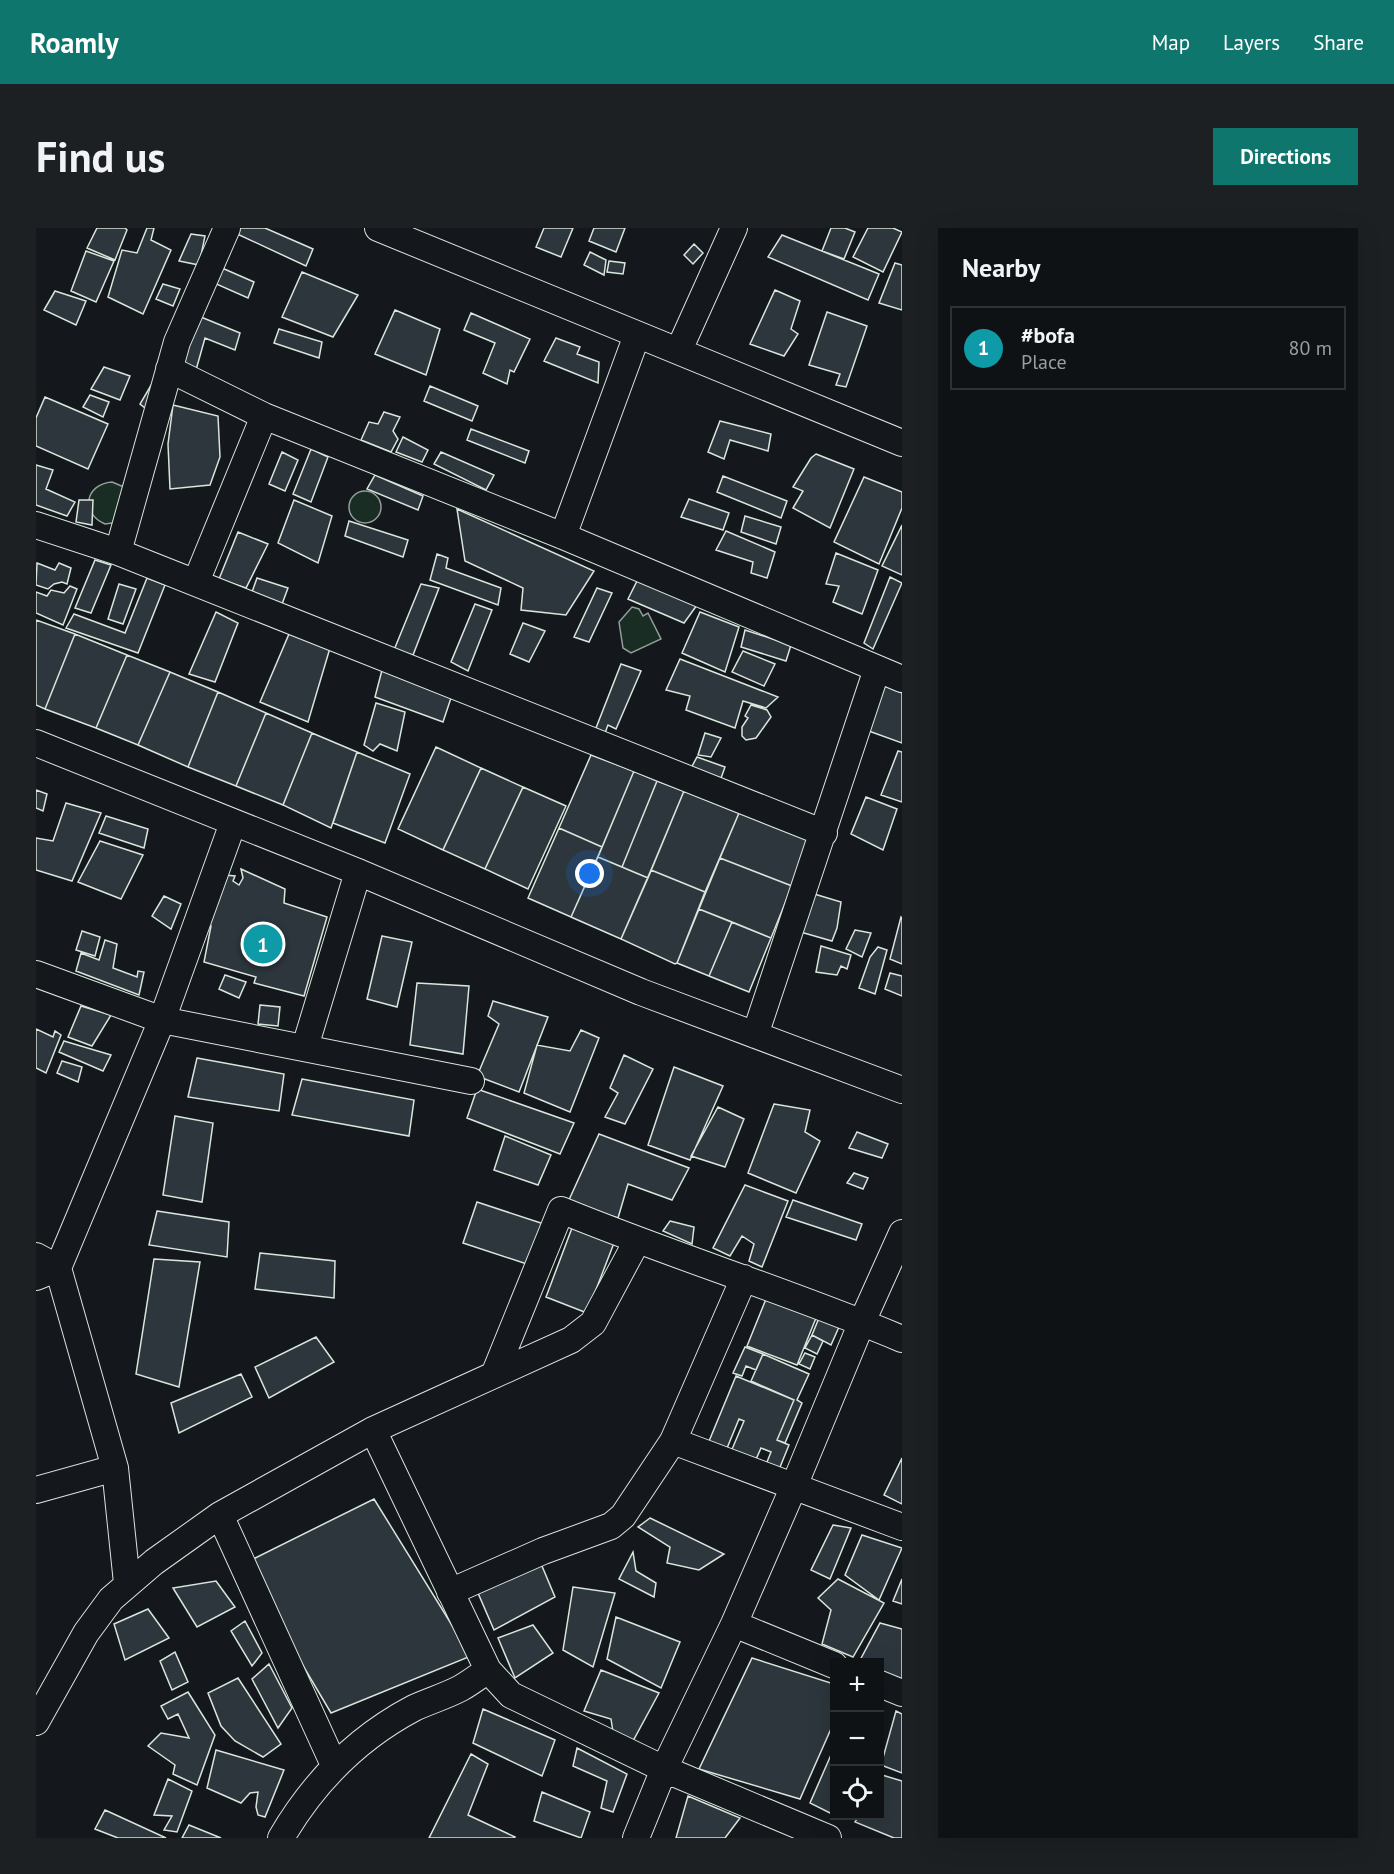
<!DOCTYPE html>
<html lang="en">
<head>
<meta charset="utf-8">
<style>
  :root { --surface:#0f1215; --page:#1d2022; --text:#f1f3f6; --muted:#9b9ea0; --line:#2f3234; --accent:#0f766e }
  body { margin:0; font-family:"PT Sans",sans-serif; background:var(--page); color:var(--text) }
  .controls { position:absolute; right:18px; bottom:18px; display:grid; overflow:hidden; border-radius:0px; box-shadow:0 6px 24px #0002 }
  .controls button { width:54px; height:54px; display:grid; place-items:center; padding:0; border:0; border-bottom:2px solid var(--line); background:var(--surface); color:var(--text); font:30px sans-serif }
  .you { position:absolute; left:554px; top:646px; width:21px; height:21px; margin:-15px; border:4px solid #fff; border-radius:50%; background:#1a73e8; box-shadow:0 0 0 9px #1a73e833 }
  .badge { display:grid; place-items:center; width:39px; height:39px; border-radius:50%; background:var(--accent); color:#fff; font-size:20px; font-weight:700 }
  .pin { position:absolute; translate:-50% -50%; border:3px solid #fff; box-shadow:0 2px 6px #0006 }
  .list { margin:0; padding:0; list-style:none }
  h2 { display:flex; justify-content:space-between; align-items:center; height:78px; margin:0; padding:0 24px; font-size:26px }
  h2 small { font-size:20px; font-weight:400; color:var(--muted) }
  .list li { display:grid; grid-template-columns:39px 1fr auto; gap:18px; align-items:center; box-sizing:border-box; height:84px; margin:0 12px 12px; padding:0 12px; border:2px solid var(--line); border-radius:0px }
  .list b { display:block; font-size:22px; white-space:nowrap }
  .list p { margin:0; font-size:20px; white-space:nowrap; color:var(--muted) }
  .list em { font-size:20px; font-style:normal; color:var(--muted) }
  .icon { flex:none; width:33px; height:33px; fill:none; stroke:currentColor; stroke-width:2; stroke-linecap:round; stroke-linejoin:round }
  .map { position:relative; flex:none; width:866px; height:1610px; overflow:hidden; border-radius:0px }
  header { display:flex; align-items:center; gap:36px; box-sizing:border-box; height:84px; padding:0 30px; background:var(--accent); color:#fff }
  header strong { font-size:28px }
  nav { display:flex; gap:33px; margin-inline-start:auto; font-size:21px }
  .intro { display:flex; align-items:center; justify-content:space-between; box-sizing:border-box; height:144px; padding:0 36px }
  h1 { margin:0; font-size:42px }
  .button { padding:15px 27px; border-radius:0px; background:var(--accent); color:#fff; font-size:21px; font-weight:700 }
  main { display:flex; gap:36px; padding:0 36px }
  aside { flex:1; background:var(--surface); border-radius:0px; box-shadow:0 6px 24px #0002 }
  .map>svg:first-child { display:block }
</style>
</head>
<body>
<header>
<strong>Roamly</strong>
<nav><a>Map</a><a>Layers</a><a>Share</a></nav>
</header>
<div class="intro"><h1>Find us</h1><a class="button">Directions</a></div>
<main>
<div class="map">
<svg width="866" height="1610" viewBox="0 0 866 1610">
  <rect width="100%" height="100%" fill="#14181c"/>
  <path fill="#1a2d24" stroke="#939e99" stroke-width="1.5" d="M76,254L88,259L83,294L69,296C44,285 49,256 76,254Z
    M313 279a16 16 0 1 1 32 0a16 16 0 1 1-32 0Z
    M596,379L603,381L607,388L612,385L625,411L595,425L587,420L583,394Z"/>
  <path fill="#2c363c" stroke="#d8e6dc" stroke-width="1.5" d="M61,0H89L91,2L79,32L51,20Z
    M111,0H118L115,12L135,22L107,86L72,69L86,22L101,25Z
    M198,0H229L277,21L270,38L197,4Z
    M508,0H537L525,29L500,19Z
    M558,0H589L580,24L553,13Z
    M795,0H809L819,4L808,31L786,23Z
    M832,0H857L866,4L847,44L817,29Z
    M155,6L169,8L163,37L143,33Z
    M746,7L843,46L832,72L732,29Z
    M658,16L667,25L657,36L648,27Z
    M50,23L78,33L60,74L35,63Z
    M554,24L570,32L568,47L548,37Z
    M573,33L589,35L587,46L571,44Z
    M859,35L866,37V82L843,75Z
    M186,40L218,54L212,70L178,55Z
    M266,44L322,67L297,109L246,89Z
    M127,56L144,61L137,78L120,71Z
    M739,62L764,73L755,101L762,106L748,128L714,116Z
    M19,63L50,73L40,97L8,82Z
    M359,82L404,101L390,147L339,126Z
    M791,84L831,98L810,159L800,157L804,146L773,137Z
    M435,85L494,111L478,144L474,142L471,156L447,145L459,115L428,102Z
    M160,87L204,105L199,122L169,110L160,142L140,135Z
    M243,101L286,114L283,130L238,115Z
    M520,110L544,119L541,126L563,134L562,155L508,133Z
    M68,139L94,148L84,172L55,161Z
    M117,154L113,183L104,176Z
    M394,158L442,178L436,193L388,173Z
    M54,167L73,174L67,189L47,179Z
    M9,169L72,196L52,241L0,218V190Z
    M137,177L182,188L184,229L174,257L134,261L132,216Z
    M348,184L364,189L357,203L362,211L355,224L325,212L333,194L342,196Z
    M684,193L735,206L732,223L694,212L688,231L672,224Z
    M435,201L493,223L489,235L431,212Z
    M367,209L392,222L386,234L360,224Z
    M275,221L292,229L275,274L257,266Z
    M246,224L262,232L249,263L233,256Z
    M405,224L458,247L450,262L398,236Z
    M780,226L818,241L794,300L757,280L767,263L757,259L775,230Z
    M0,237L17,242L10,261L39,274L31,288L0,277Z
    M339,247L387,268L382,282L331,261Z
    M687,248L751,273L745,290L681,264Z
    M828,249L866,264V280L843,336L798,314Z
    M653,271L693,285L687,302L645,289Z
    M43,272H57L56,297L40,294Z
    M258,272L296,288L282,335L242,315Z
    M421,281L558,343L530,387L485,382L487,360L429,333Z
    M709,288L745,299L740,316L705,304Z
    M313,293L372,312L367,329L309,308Z
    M866,297V347L846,338Z
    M690,303L739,324L731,350L715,345L717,334L680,322Z
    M202,304L232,316L210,360L183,351Z
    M800,325L842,342L826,386L797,374L803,358L790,356Z
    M401,326L412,330L410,340L465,360L462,377L394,352Z
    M59,332L75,337L55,385L39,380Z
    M1,335L19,342L23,335L35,340L31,356L26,354L18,356L12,361L0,357Z
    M854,349L866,355L837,421L828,415Z
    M111,350L129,357L102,425L30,400L38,386L89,405Z
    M221,350L252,360L246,376L216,364Z
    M602,351L661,377L648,395L592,371Z
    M83,356L100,361L87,396L72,391Z
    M385,356L403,360L377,427L358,422Z
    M34,358L41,361L27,397L0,385V364L11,368L15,362L28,365Z
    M561,360L576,365L553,414L538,409Z
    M439,376L456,382L432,443L415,434Z
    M180,384L202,395L179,454L153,446Z
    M664,384L703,399L689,444L646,425Z
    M0,392L39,406L9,481L0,477Z
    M487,395L509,403L493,434L474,426Z
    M709,402L755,417L750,433L705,419Z
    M39,406L91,427L60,500L9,481Z
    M253,406L294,420L272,494L224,474Z
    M707,423L739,436L728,458L696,444Z
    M91,427L134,444L102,517L60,500Z
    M644,431L742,469L730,480L707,473L699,500L650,482L654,468L630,462Z
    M585,436L605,443L580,501L572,497L569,505L560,500Z
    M346,442L416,467L407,494L339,469Z
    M134,444L182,464L152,539L102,517Z
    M846,457L866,465V515L830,502Z
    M182,464L230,485L200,558L152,539Z
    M340,475L369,484L361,523L344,516L337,523L328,517Z
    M715,477L731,482L735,489L720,510L710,512L706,508V499L712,490L709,488Z
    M230,485L276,505L247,577L200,558Z
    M276,505L321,524L295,600L247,577Z
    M669,505L685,510L675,529L662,527Z
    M400,519L445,540L407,622L362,601Z
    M862,523L866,524V574L845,567Z
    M321,524L374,546L349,615L297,595Z
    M555,527L598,543L566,619L523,600Z
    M661,529L689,539L684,553L654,542Z
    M445,540L487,559L449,641L407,622Z
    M598,543L621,553L586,639L562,629Z
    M621,553L648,563L612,650L586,639Z
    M487,559L530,578L492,661L449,641Z
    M0,562L11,566L7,583L0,580Z
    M648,563L703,585L669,664L615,642Z
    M830,569L861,581L847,622L815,606Z
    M30,575L65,585L36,653L0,642V610L17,613Z
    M703,585L774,611L756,658L684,630Z
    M70,588L112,601L108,620L63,605Z
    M523,600L566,619L535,689L492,670Z
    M64,613L107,627L85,671L42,654Z
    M562,629L612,650L585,711L535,689Z
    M684,630L756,658L735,710L663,681Z
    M205,641L249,661L248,675L291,689L268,768L218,755L220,749L168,734L175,698L171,694L189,647L199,648L197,653L203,657L207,650Z
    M615,642L669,664L641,735L639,736L585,711Z
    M775,665L805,674L801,700L796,713L761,703Z
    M128,668L145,676L135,701L116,688Z
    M663,681L696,694L673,748L641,735Z
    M865,689L866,690V736L854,731Z
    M696,694L735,710L713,764L673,748Z
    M819,702L835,705L826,729L810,721Z
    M46,703L64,709L59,728L40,722Z
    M346,708L376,714L361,779L331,771Z
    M69,712L81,716L77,740L101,749L102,743L108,744L103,767L40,743L45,725L63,732Z
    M785,718L815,727L811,741L805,738L801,747L780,744Z
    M842,719L851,722L839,766L823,760L834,729Z
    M854,745L866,748V768L849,761Z
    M189,747L210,754L203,770L183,761Z
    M381,755L433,758L427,826L374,817Z
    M457,773L512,789L483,864L441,848L463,796L452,788Z
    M224,777L244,779L242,798L222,796Z
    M45,778L75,787L56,818L32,809Z
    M0,801L17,809L19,803L25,807L10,845L0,840Z
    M545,802L563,810L534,884L488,865L501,817L534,823Z
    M28,813L75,827L67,843L23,824Z
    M588,827L617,841L589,896L569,889L582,865L574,860Z
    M161,830L248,846L243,883L152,869Z
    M26,833L46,839L42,854L21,845Z
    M638,839L687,858L654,932L612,917Z
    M266,851L378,872L373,908L256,887Z
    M441,861L538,895L524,926L431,890Z
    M738,876L774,882L769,904L784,913L760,965L712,945Z
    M682,879L708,891L689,939L655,928Z
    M139,888L177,895L166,974L127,967Z
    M821,904L852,916L846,930L813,920Z
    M563,906L653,940L636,972L592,956L582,990L532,974Z
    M469,908L515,927L502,957L458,942Z
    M818,945L832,950L827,961L811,955Z
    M709,957L752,973L726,1039L713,1033L718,1016L706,1008L694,1028L677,1020Z
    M757,972L826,996L820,1012L750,989Z
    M441,974L511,997L497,1038L427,1015Z
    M121,983L193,994L191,1029L113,1017Z
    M634,993L658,999L656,1016L627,1003Z
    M536,1000L578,1015L551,1085L510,1069Z
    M224,1025L299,1033L298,1070L219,1061Z
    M118,1031L164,1034L143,1159L100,1146Z
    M730,1071L780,1090L761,1137L711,1118Z
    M783,1090L803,1099L795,1117L776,1107Z
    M776,1107L787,1113L781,1126L769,1120Z
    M280,1109L298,1134L233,1170L219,1139Z
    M709,1119L727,1126L720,1142L710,1138L706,1148L697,1145Z
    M769,1125L779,1129L774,1141L763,1136Z
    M727,1126L773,1146L761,1172L766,1175L749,1215L741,1212L758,1172L715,1153Z
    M205,1146L216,1169L143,1205L135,1175Z
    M700,1148L758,1172L741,1212L753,1217L742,1244L729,1239L735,1224L725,1220L718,1236L694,1226L708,1193L703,1191L689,1225L671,1218Z
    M866,1230V1276L848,1267Z
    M338,1271L435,1428L295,1485L207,1336Z
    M614,1290L688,1326L663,1342L631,1335L634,1319L602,1299Z
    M797,1297L815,1300L794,1351L775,1342Z
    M826,1307L866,1320L843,1372L809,1347Z
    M597,1324L600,1343L620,1355L618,1369L583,1351Z
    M503,1331L519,1369L458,1402L442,1365Z
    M802,1351L848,1375L817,1429L786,1416L795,1382L782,1370Z
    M866,1351V1376L857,1373Z
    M180,1353L199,1379L161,1399L137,1360Z
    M537,1359L579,1365L557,1439L527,1422Z
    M112,1381L133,1410L89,1432L78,1396Z
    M580,1389L644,1414L625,1460L571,1431Z
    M209,1393L226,1425L216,1438L195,1403Z
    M844,1395L866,1401V1450L864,1457L844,1447V1434H823Z
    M497,1397L517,1425L479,1450L462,1410Z
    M139,1424L152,1454L136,1462L124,1433Z
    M716,1430L798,1456V1494L764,1571L663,1541Z
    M233,1436L256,1480L242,1500L216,1451Z
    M565,1442L623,1465L597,1513L577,1504L575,1491L548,1483Z
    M202,1450L245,1516L227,1529L199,1513L185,1498L172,1465Z
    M152,1464L179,1507L161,1557L137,1546L139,1537L112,1518L125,1505L153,1510L142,1486L132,1491L125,1478Z
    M447,1481L519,1512L506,1548L437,1515Z
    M860,1483L866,1486V1545L845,1537Z
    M541,1520L591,1546L577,1584L565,1580L571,1553L537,1538Z
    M798,1520V1587L774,1575Z
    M180,1522L248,1542L229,1589L222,1587L220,1579L222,1564L214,1565L205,1575L171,1560Z
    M435,1526L452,1536L432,1587L479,1609L478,1610H393Z
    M846,1547L866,1553V1610H858L819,1594L823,1588H844V1551Z
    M132,1551L156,1563L141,1604L128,1602L136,1588L118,1587Z
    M506,1564L554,1584L545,1610L498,1593Z
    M652,1568L704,1590L689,1610H640Z
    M69,1582L130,1610H82L59,1601Z
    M153,1597L185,1610H146Z"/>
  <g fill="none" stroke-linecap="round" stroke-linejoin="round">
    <g stroke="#d8e6dc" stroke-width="28">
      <path id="minor" d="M342,0L866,215
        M643,122L698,0
        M133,141L228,188L527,308L866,451
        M0,297L82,324L788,605
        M527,308L601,107
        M82,324L141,114L191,0
        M160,354L228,188
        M0,515L322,644L605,764L866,862
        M0,746L126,792L435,853
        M719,807L841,441
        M269,819L322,644
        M0,1028L22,1040L126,792L197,595
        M0,1049L22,1040L79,1240L91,1355
        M458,1147L525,982C637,1028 754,1064 866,1111
        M337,1202L452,1442
        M637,1213L866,1299
        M0,1262L79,1240
        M184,1287L298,1537
        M414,1364L507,1323L575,1298L587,1288L637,1213L708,1050
        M698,1396L798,1437
        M844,1456L866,1465
        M0,1494L50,1405L75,1371L118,1334L184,1287L337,1202L535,1112L557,1095L601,1013
        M245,1610C277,1555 321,1510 378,1480C393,1473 410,1468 425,1460C434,1455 443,1448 452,1442L475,1467L628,1541L792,1610
        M600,1610L628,1541L698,1396L758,1258L826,1094L866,1005"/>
    </g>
    <use href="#minor" stroke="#14181c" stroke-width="26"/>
  </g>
</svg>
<div class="controls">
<button>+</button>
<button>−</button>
<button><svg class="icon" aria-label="locate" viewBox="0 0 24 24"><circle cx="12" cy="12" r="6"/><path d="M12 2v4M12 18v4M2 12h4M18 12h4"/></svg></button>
</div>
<div class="you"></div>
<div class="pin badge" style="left:227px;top:716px;background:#0f9aa8">1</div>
</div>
<aside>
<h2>Nearby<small></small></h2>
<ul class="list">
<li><span class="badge" style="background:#0f9aa8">1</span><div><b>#bofa</b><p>Place</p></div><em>80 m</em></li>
</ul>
</aside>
</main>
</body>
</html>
